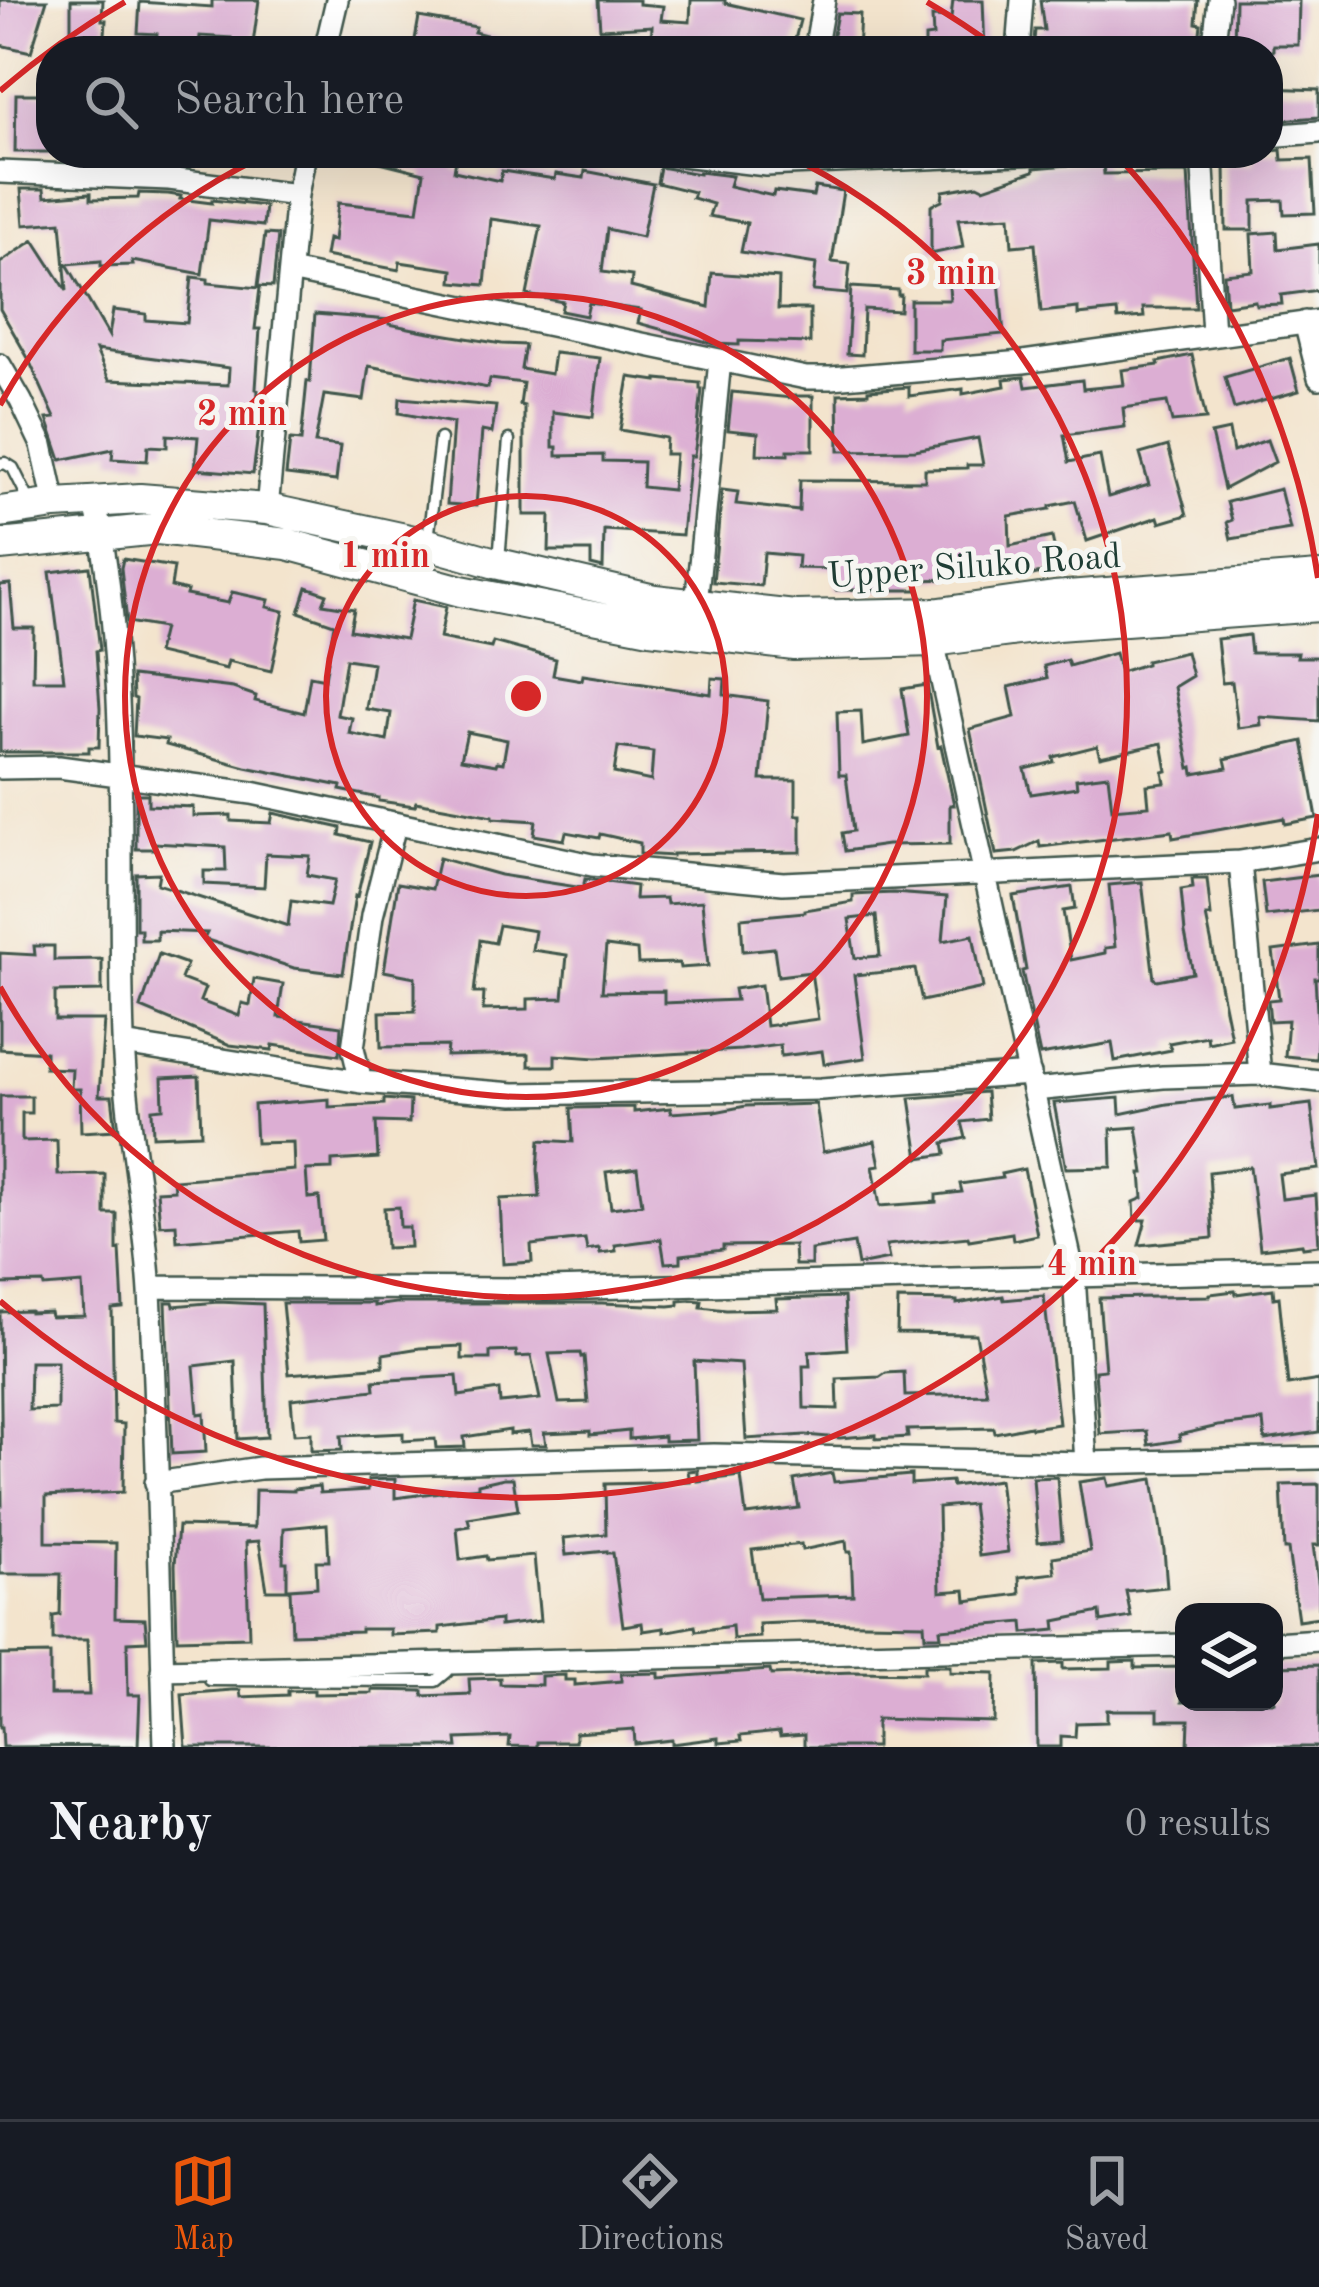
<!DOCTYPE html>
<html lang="en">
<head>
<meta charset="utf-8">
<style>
  :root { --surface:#171b24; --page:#20242c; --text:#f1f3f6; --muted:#9ea1a6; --line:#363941; --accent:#ea580c }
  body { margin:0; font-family:"Old Standard TT",serif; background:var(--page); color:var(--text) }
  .controls { position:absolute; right:36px; bottom:36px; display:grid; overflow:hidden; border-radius:24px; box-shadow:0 12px 48px #0002 }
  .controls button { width:108px; height:108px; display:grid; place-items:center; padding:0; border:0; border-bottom:3px solid var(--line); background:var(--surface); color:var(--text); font:60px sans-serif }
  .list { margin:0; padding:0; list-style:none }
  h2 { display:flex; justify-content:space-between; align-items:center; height:156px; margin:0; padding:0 48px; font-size:51px }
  h2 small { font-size:39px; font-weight:400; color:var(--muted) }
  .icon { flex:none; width:66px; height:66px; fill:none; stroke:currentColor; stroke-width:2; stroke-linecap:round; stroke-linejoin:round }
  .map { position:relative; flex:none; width:1319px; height:1747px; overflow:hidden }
  .search { position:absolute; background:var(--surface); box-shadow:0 12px 48px #0002; left:36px; right:36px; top:36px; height:132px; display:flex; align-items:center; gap:30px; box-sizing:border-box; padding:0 42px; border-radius:48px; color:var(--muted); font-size:45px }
  .sheet { height:372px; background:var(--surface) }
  nav { display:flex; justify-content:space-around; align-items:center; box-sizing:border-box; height:168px; border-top:3px solid var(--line); background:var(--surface); font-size:33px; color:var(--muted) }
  nav a { display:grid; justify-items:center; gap:6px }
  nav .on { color:var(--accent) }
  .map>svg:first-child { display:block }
</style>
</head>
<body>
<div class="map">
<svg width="1319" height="1747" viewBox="0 0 1319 1747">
  <rect width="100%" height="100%" fill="#f6f6f2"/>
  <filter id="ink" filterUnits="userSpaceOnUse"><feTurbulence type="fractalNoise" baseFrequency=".00833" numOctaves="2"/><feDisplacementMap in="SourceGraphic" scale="24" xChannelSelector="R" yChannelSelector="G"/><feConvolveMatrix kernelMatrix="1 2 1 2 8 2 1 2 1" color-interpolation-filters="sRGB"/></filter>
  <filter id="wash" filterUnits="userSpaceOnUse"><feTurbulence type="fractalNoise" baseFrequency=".004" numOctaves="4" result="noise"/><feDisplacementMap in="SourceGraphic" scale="48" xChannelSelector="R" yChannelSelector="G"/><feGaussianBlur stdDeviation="2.7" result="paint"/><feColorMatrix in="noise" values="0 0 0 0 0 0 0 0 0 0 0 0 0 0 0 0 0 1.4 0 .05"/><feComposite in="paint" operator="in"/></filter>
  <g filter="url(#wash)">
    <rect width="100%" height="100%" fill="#f3e4cd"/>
    <g id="blocks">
      <path fill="#dcaed3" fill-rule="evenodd" d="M0,0H47L31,52L0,45Z
        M71,0H103L102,20H106L104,49L71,47Z
        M212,0H259L252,51H230L231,38L200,36L198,51H156L157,34L138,33L140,2L212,7Z
        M598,0H639V4L663,6L661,20L690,22L691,0H725V3L800,20L792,51H725L651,46L652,26L600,29Z
        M953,0H983L985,51H925V37L933,36L932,17L951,18Z
        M1040,0H1198L1196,23L1201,24L1198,51L1119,48V51H1113L1090,48V51H1033L1035,30H1044Z
        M1235,0H1299L1298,45H1273V51H1234Z
        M837,13L860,14L858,51H830Z
        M419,17L476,27L474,32L531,46L530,51H413Z
        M1268,88L1319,90V117L1268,121Z
        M16,94H51V152H15Z
        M1281,150L1282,160L1312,159L1315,213L1284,214L1283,200L1253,201V230H1226L1225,163H1252L1253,153Z
        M364,153H457L454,171L500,181L502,171L555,179L556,174L584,178L585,171L653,184L642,237L607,229L602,272L632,276L631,287L709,307L712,273L779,278L778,309H810V343L739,341V345L714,344L638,323L641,310L589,303L586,316L561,311L563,302L527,295L541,226L491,219L485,285L452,282L453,270L400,262L399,270L325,256L328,239L334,241L338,203L418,211L424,173L363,158Z
        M1103,162L1104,174L1188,173L1196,308H1143L1144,317L1118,319L1117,311L1078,315V308L1041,312L1035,244L1012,246L1010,216L958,219L963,247L931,254V205L942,200L943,191L978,185L984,188L1034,171V168Z
        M660,167L699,174V172L732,176L729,186L773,196L774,191L813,196L815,187L843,191L832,262L850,264L847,294L813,291L816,264L741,252L747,223L709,216L713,204L692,198L694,192L657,183Z
        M21,189H44L45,197L91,193V199L138,198L139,193L168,194L181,196L180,199L212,203V200L265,206L263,226L209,220L202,274L132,261L133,265L101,266V261L67,264L109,336L113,310L146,314V320L187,323L192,277L208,279V283L260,288L255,329H260L256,389L258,390L256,419H260L253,474L195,469L198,437L167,435V447L148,446L147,461L112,459L113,449L61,460L47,419L55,418L28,358L0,309V263L34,240L67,291L61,222L24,225ZM96,350L229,368L228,385L109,380Z
        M1277,232L1278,249L1319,244V290L1281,295L1282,304L1256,305L1255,301L1226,305L1224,274L1253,271L1251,234Z
        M265,234L278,235L273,287L258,286Z
        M998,270L1004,334L940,340V350H910V300H950L948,274Z
        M851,287L898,290V295H901L900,311L864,309L862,355L847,354Z
        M315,314L389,320V324L424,331L502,344L525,345L521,369L551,374L554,353L600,358L593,417L553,412V447H557V456L603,455V461L643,462L642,487L672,490L675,454H665L666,438L620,430L629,377L657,381V379L700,383V389H702L698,427L694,456H690L682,535L604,530L603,568L591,565V551H549L550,515H524V406L520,405L523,383L490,379L488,388L369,366L364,400L324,395L315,443L340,446L336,481L286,475L290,440L301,441L307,381L310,382Z
        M1192,355L1206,419L1172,422L1167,402L1123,408L1125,427L1064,435L1069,462L1100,456L1108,497L1149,485L1140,454L1168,446L1187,515L1160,523L1158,517L1087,541L1075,501L1050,506V509L1009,516L1010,546L1052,537L1059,569L1024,577L1021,562L952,568V579L917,580V590H836V569L797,568L798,556L764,553L761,586L713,582L722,490L738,492L736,504L799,511L800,480L925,481V469L967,468V465H983L978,438L915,450L839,451L838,394L868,393V390L909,387V396L963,389V394L1005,386L1004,379L1024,377L1026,387L1082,380L1083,389L1124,385L1122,370L1159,365L1158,362Z
        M1290,358L1299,391L1234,409L1225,377Z
        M732,392L791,398L792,396H813V450H788V455L757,454L758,433L728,430Z
        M400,398L496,406L492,433L482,431L476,506L447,504L453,423L399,413Z
        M1229,430L1233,452L1267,440L1275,462L1224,489L1211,434Z
        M1280,489L1290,529L1231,539L1227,522L1232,520L1227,502Z
        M123,559L174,567L171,587L187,591L186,595L228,603L232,592L269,600L267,607L284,611L271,671L228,661L226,669L157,653L163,628L127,622L121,568Z
        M90,567L100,650L96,651L100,708L99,747H89V752H0V585L10,584L14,628H34L33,680H64L50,572Z
        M307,587L327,594L323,604L354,609L350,630L405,639L413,600L446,607L440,638L491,648L493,642L556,659L553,675L582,680L583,675L711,694L712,678L725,679L724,695L768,701L761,780H796V815H801V852L672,854V856L640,854V843L600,834L599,838L566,832L564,840L534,835L536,821L493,818V816L416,802L415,806L379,801V798L340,790L341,786L246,767L166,745L167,740L134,736L136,699L133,698L132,676L233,688L256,696L255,701L304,713L310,676L325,679L334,624L299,612ZM346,659L373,663L366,709L391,713L387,741L349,733L352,718L337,715ZM467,732L507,740L503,763L497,762L496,765L461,759ZM618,747L653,752L651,781L614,773Z
        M1249,635L1251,653H1298L1297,657H1319V721L1260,717L1261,725L1238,728L1232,682L1222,683L1217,639Z
        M1186,652L1192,676L1174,687L1190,768L1193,767L1194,774L1227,768L1225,759L1303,741L1317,818L1285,824L1284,818L1173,838L1172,831L1040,847L1039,841L1016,852L996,854L970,729L1015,717L1009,687L1047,678L1044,666L1067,660L1069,666L1115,653L1120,672L1146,664V661ZM1162,743L1167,771L1163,772L1165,783L1147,785L1149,806L1112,809L1108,775L1076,779L1077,787L1031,794L1025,769L1054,762L1053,757L1097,746L1100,757Z
        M927,685L938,747L941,746L954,805H950V844L887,845L845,851L842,833L853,831L846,775H839L837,712L861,711L863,745L909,736L902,689Z
        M136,794H148V805L193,807V816L231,815V821L271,823L273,813L341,828L340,835L370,842L357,897L355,896L343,974L294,968L204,939L207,933L157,931V940H141V929H136V874L159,873L157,884L288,926L291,901L329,906L335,880L307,875L310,856L266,854L264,887L204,884V871H226L225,847L154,843V849H136Z
        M439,858L500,875L583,888L585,879L636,886L635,899L666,898L667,904L702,901L708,966L680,968L679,963L638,964L637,950L606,946L602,992L664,991V1003L736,1000L734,989L761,985L766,1026L818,1019L811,972L778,976L774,948L743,951L741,918L805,912V910L853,902V895L893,893L947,897L943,941L973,935L983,988L922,1001L915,969L854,975L865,1058L824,1064L822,1051L781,1056L780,1045L741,1050L596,1058L555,1055V1066H529V1054L446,1056L447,1046L381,1047L380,1012L415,1011V977L384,971L398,883L432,889ZM876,916L880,956L855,958L849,919ZM499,925L535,931L532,950L567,955L563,998L528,999V1009L483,1010L484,993H474L480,940L495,943Z
        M1319,875V910L1266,916L1262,882Z
        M1192,879H1207L1211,916H1206L1231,1038L1208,1043L1207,1036L1169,1043L1171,1050L1115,1061L1112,1043L1040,1055L1022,971L1026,970L1013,896L1072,887L1075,909L1063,911L1071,960L1105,953V948L1115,947L1109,885L1142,882L1154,979L1157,980L1193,973L1185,933L1181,890L1193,888Z
        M1319,945V978H1315L1318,1027L1316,1059L1285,1056L1288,1020L1270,1021L1268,1000L1279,999L1273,951Z
        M34,946H54V960L102,959V991L55,992V1020H104L99,1096H112L116,1130L81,1132L80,1089H71L72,1069L45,1068V1052L0,1049V953L35,955Z
        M159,954L187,964L181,979L205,988L200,1001L239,1016L242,1003L250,1005L254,979L283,984L278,1017L341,1026L339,1055L273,1045L272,1050L230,1045L141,1008Z
        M199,1076L201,1134L153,1136L152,1109L163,1108L162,1078Z
        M986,1092L988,1119L962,1122L966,1138L944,1143L946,1154L919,1158L910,1098Z
        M0,1096H31V1113H22V1141L57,1140L58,1175L105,1174V1214H117V1250L120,1249L123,1308L112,1309L114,1423L124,1424L123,1492L46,1496V1542L116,1543L115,1618L145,1619L147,1641L127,1642L128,1695H140L138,1746L3,1747L2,1727H0V1655L50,1654V1695H89L87,1640H53V1616L60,1615L61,1574H0V1505H2L0,1312L30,1311V1313L50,1312L51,1317L84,1316L82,1284L44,1287L43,1283L0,1284ZM30,1362H57V1409L29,1410Z
        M1233,1097L1235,1109L1270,1105V1109L1311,1104L1319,1169L1279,1174L1282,1199L1316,1195L1319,1245L1303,1247L1302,1244L1260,1249L1250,1167L1209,1172L1213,1238L1139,1245L1146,1220H1135L1134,1202L1143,1198L1141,1173H1144L1137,1127L1111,1129L1112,1167L1066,1168L1054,1103L1119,1098L1120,1114L1167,1104Z
        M329,1099V1107L384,1104V1099L410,1101L409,1123L376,1122L378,1158L332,1161V1169L306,1170L308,1198L319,1197L323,1240L299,1242L298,1231L177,1241L176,1224L160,1225L157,1191L174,1190L173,1180L294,1170L293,1142L256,1143L254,1105Z
        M816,1104L823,1152L875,1141L880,1165L873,1166L880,1206L936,1202V1195L962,1192L960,1184L1002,1178L1001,1174L1024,1169L1037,1235L1013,1240L1012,1233L969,1240L968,1237L886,1245L889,1259L858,1265L854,1243L811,1250V1265H795L794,1245L723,1246V1250L681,1255V1262L665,1263L661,1239L615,1245L616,1251L600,1253L599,1248L587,1250L585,1239L531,1245L532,1262L503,1264L500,1199L540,1197L538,1170L540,1140L573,1142L571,1108L634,1107V1112L671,1108V1113L715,1110V1112L746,1106ZM637,1168L642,1204L611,1208L606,1172Z
        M399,1207L400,1227H409L410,1247L386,1248L384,1208Z
        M1273,1289L1274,1298L1279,1297L1288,1385L1319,1380V1432L1265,1440L1263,1421L1218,1426L1179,1435L1180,1440L1149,1445L1147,1431L1100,1434L1095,1371L1105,1370L1099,1298L1210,1296V1294L1235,1291L1236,1294Z
        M1003,1296L1004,1300L1044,1296L1059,1424L1031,1428L1030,1426L995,1433L994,1428L907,1430L908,1437L876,1439V1435L840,1438L805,1435L746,1439L741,1364L694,1361L697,1440L664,1441V1436L629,1439V1431L590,1435V1431L544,1433L546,1445H531L529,1432L510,1434V1430L464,1437L465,1447L436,1448L435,1439L403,1441V1433L341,1436L342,1450L311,1451V1433L294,1434L291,1399L375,1390L374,1381L457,1376L459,1396L499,1390L500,1403L540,1399L531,1356L517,1357L516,1351L490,1352V1359H462V1346L420,1348L383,1354V1366L289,1374L282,1303H374V1306L396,1303H602L669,1306L679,1305V1301L690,1300L702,1301L701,1307L726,1310L777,1309L776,1299L844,1297L847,1349L809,1352L810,1366H803L804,1408L838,1409L837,1379L880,1377L886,1373L904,1372L905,1396L987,1394L976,1334L897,1333L898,1300L957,1301V1304ZM580,1353L581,1357L584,1356L588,1402L559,1403L549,1354Z
        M166,1302H173L174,1306L218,1302L263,1304L267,1437L238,1439L235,1361L194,1366L198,1414L204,1413L206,1452L172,1454Z
        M698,1470V1481L741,1476L746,1515L799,1508L794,1480L832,1473L834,1482L911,1475V1484L951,1481L952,1486L999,1480L1008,1552L979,1556L972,1504L938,1507L940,1592L965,1590L966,1601L1020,1594L1019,1577L1055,1573L1053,1557L1090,1551L1079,1482L1107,1478L1109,1486L1153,1479L1164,1550L1167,1587L1126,1591L1131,1617L1101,1622L1100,1612L1055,1621L1056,1630L1024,1633L1023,1622L940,1629L941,1636H925L924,1624L803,1622L759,1624L760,1637L733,1639L732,1626L696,1631L695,1626L664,1632V1628L643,1631L642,1623L623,1626L613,1553H607V1551L566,1555L564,1538L606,1534L605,1484L690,1482L688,1471ZM846,1541L847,1552H851L853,1595L759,1598L752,1550L801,1544L802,1550Z
        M1057,1477L1062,1540L1038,1542L1033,1478Z
        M504,1478H513L518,1510L468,1518L470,1526L457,1528L460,1560L486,1556L487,1560L534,1556L540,1621L500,1626V1620L440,1627V1633L390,1635V1629H361V1632L292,1634L290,1589L317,1587L316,1561H329L327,1524L284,1528L283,1562H287V1590H267L259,1541L246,1542L249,1637L177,1639L175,1565L178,1526L254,1528L255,1490L294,1491V1489L319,1486L320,1493L368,1490V1480L395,1479V1498L478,1487V1484Z
        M1319,1484V1545H1313L1319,1588V1617L1298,1620L1288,1549H1284L1281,1485Z
        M1135,1661V1668L1182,1667V1702H1274V1666L1319,1665V1747H1188L1189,1720H1158V1710H1107V1722L1076,1723L1075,1737L1061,1736V1747H1037L1036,1664L1063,1663V1669L1111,1668V1662Z
        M924,1666H950V1672L995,1673L994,1722L876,1719V1747H804V1735L780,1737L779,1732L740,1736L741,1741L718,1743V1738L672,1744V1740L635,1744L634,1729L575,1733V1742H537V1747L509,1746L510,1737L457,1739L458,1747H186L182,1694L232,1690H240L241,1697L288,1695V1691L314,1690V1694L372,1693V1690L423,1691V1696L470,1694L469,1679L500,1678V1684L541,1685V1676L565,1675V1680H575V1685L621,1681V1674L659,1673V1678L770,1670L771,1675L854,1672L924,1673Z"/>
    </g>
  </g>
  <g filter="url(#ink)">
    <use href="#blocks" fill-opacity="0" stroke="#3f564b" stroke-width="3"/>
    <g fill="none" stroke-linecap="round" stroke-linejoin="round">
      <g stroke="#3f564b" stroke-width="15">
        <path id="service" d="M0,464L5,463L13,468L31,504
          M428,540L440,439
          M499,560L509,440
          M210,1680L436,1681L447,1672L450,1665"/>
      </g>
      <g stroke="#3f564b" stroke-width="26">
        <path id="minor" d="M325,51L337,0
          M815,51L824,0
          M1018,51L1022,0
          M1213,51L1219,0
          M1268,136L1319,132
          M665,153L766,165L1043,153
          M1202,153L1213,334
          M0,172L169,179L297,195
          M290,271L806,378H831L1023,362L1319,321
          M1305,322L1319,378
          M0,365L21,401L42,445L55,504
          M95,502C131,677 117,860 123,1038C126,1123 145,1207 150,1292C158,1443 160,1595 165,1747
          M267,509L297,195L305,153
          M696,605L720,360
          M933,641L1074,1275L1086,1463
          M0,768L59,767L252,793L592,865L783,883L1240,862L1319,849
          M1240,862L1260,1074
          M123,1044L361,1082L514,1094L821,1089L1030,1074
          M361,1082L353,1048L372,916L395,825
          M1034,1090L1163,1077L1260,1074L1319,1081
          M150,1287L547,1289L1319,1270
          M156,1483L260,1468L714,1455L1086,1463L1319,1458
          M1274,1643L1319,1640
          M162,1670L1184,1645"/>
      </g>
      <g stroke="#3f564b" stroke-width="34">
        <path id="primary" d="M0,512L55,504L140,499L267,509L428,544L499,564L655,600L795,616L940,613L1054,597L1319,577
          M0,545L158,529L287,544L461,591L650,628L794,645L933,641L1057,625L1319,606"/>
      </g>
      <use href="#service" stroke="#fff" stroke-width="10"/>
      <use href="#minor" stroke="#fff" stroke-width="21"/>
      <use href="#primary" stroke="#fff" stroke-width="30"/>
    </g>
  </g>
  <g fill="none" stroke="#d62828" stroke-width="6">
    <circle cx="526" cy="696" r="200"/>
    <circle cx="526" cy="696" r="401"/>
    <path d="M0 405A601 601 0 0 1 267 154M785 154A601 601 0 1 1 0 987"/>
    <path d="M1318 814A801 801 0 0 1 0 1301M0 91A801 801 0 0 1 125 2M927 2A801 801 0 0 1 997 48M1117 155A801 801 0 0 1 1318 578"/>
  </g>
  <g text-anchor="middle" stroke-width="10" stroke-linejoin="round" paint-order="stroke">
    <g font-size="36" fill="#1f3d34" stroke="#f6f6f2">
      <text transform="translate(974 564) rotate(-4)" y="13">Upper Siluko Road</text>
    </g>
  </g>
  <circle cx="526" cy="696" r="18" fill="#d62828" stroke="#f6f6f2" stroke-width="6"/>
  <g font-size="36" text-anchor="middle" font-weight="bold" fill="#d62828" stroke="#f6f6f2" stroke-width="10" stroke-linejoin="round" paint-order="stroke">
    <text x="951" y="284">3 min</text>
    <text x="242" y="425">2 min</text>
    <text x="385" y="567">1 min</text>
    <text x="1092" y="1275">4 min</text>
  </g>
</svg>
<div class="controls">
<button><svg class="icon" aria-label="layers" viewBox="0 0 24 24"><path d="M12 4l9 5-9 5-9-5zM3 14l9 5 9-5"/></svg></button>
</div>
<div class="search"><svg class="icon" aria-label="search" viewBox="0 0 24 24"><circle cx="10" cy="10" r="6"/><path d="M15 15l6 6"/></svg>Search here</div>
</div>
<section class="sheet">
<h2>Nearby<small>0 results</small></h2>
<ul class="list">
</ul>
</section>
<nav>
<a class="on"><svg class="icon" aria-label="map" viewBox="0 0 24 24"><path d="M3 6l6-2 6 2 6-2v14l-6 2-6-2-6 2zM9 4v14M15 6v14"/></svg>Map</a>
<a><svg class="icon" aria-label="directions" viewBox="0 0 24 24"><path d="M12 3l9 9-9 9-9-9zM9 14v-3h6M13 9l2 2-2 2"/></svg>Directions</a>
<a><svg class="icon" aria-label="saved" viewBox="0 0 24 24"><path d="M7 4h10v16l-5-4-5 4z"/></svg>Saved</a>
</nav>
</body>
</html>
